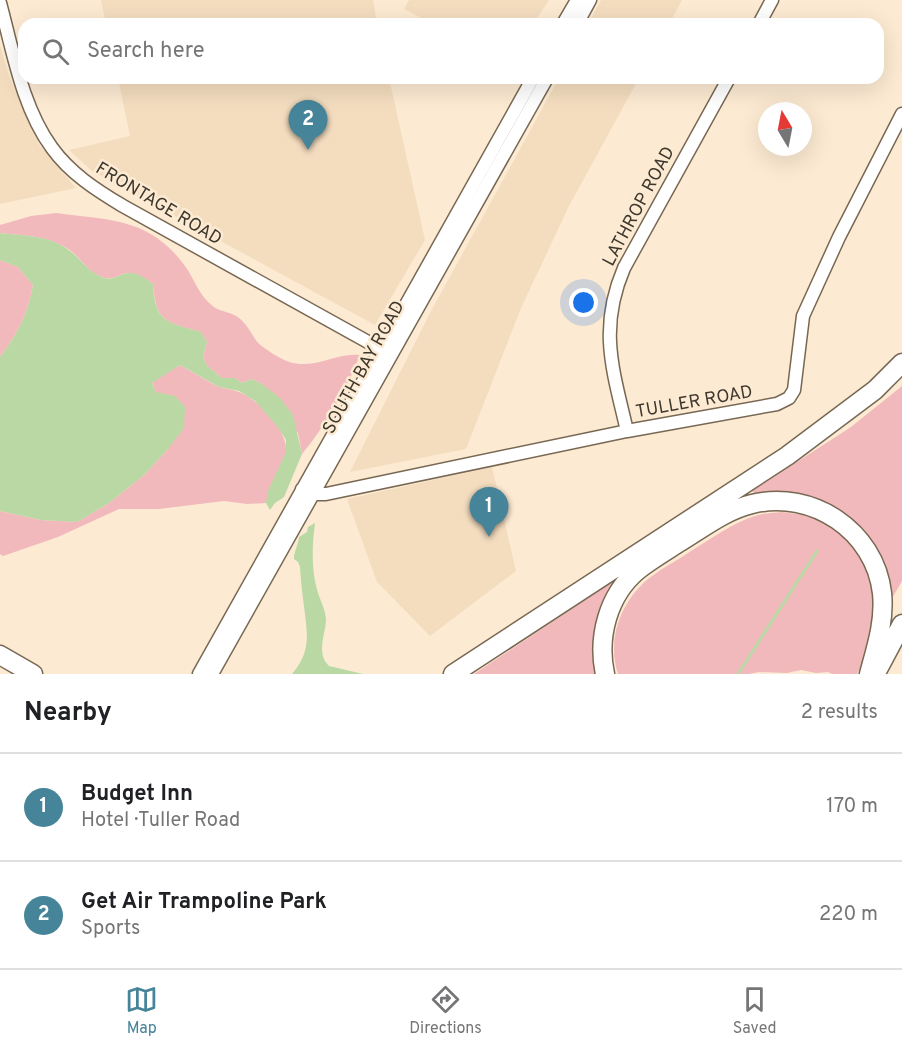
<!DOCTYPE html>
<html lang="en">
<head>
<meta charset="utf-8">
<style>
  :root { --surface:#fff; --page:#f2f2f2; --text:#202124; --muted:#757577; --line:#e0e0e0; --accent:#458499 }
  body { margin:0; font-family:Overpass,sans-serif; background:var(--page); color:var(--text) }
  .compass { position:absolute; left:758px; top:102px; width:54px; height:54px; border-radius:50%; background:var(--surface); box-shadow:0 6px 24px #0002; rotate:350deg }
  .you { position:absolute; left:584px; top:303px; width:21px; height:21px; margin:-15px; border:4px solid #fff; border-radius:50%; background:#1a73e8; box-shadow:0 0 0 9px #1a73e833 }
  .badge { display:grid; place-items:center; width:39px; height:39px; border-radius:50%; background:var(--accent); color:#fff; font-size:20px; font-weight:700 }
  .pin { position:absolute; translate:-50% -50px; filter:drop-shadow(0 2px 3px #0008) }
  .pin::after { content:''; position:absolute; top:32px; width:21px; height:18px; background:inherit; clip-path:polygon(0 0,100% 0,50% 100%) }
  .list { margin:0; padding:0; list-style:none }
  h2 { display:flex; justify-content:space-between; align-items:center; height:78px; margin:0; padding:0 24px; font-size:26px }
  h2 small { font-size:20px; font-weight:400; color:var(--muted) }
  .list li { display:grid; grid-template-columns:39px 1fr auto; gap:18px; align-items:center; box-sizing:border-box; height:108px; padding:0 24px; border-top:2px solid var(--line) }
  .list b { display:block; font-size:22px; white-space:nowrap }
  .list p { margin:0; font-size:20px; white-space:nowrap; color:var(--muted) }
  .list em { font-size:20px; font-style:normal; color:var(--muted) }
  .icon { flex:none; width:33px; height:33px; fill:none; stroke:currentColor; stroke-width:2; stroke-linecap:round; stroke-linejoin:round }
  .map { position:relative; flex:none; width:902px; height:674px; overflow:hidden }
  .search { position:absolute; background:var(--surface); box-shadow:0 6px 24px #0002; left:18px; right:18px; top:18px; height:66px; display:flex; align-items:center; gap:15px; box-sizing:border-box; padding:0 21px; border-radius:18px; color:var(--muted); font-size:22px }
  .sheet { height:294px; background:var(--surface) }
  nav { display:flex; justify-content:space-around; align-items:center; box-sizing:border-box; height:84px; border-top:2px solid var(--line); background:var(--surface); font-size:16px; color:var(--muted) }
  nav a { display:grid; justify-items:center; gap:3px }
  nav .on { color:var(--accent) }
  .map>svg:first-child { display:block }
</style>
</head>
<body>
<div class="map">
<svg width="902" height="674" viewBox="0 0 902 674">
  <rect width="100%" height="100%" fill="#fcead2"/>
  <path fill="#f4ddbf" d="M101,0H373L377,24H106Z
    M409,0H549L533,24H433L404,9Z
    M601,0H682L669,24H588Z
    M0,46L9,76L40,146L76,188L0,204Z
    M118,78H389L425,240L375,325L92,171L69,150L130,136Z
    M559,78H639L569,206L521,308L466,449L350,472L430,313Z
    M492,467L516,571L430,636L377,582L347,499Z"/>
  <path fill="#f2b9bc" d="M56,213C110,220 150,218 185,266C195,280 199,296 214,307C221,312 232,312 239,318C247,324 252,335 258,343C265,349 280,359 289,362C316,370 335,352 360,355C346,391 326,425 302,454L298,433L262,384L252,379L242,383L235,378H222L207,366L203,356L207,342L201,332C166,322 156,323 153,284C145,278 137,272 127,273C119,274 114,280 105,278C89,275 81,257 68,249C46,235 26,236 0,233V225L31,216Z
    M0,260L18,267L33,285C28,314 18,333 0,357Z
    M180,365C192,372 204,379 217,386C224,389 232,389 239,392C258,399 288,431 286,451C283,470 269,485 266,503L247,504L224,501L159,509H119L58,537L3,556L0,554V511L41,520L77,522L109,503L144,475L168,449L175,396L156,393L152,382Z
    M902,386V581L887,607L875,550L865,531L844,514L756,495L752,491L851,427Z
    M782,512C796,514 810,515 823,521C840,528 864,553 871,571C873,579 877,613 876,622C875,635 864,662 857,674H832L828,672L816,673L801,670L787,673L759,672L749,674H618C606,638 622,598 652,576C664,567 678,560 691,551C711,539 732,523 755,516C763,513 773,513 782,512Z
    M623,575L599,674H474Z"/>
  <path fill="#b9d8a4" d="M0,233C25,236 50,235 70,251C81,259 88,272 102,277C112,282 119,274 128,273C138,272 145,278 153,284C155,323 167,322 201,332L207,342L203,356L207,366L222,378H235L242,383L252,379L262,384L280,398L293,415L302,454L284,497L275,503L270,510L266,503L268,491L285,454L286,440L277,426L255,401L239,391L219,387L180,365L152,383L156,392L175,396L185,407L184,428L168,449L144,475L109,503L77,522L41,520L0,511V357C18,333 28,314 33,285L18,267L0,260Z
    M315,523C312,546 311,571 318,593C321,602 326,611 326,621C325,635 316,654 329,666L363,674H292C312,651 307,633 304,606C302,593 301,580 300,567L298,562L294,559C294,551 298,546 299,537L307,532L308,527Z"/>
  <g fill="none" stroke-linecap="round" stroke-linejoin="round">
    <path stroke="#b9d8a4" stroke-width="3" d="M738,674L817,551"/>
    <g stroke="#786853" stroke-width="15">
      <path id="minor" d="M0,3C13,51 22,107 52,148C70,173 96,190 123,206L386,352
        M563,24L577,0
        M577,24L590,0
        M759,24L772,0
        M627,431C613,370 598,329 624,268L729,78
        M302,489L313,494H326L627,431L777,404L789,398L794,390L803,316L839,237L902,114
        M199,674L533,78
        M212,674L547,78"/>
    </g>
    <g stroke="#786853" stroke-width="21">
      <path id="highway" d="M0,655L33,674
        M876,673L902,624
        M453,674L787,456L875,390L902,363
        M605,674C597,637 608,595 638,570C651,560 666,551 680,542C703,528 726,510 752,504C812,489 875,531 882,593C885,621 876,648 869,674"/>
    </g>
    <use href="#minor" stroke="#fff" stroke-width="12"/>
    <use href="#highway" stroke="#fff" stroke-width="18"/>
  </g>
  <g text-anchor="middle" stroke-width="5" stroke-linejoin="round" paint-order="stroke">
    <g font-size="18" fill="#3e372d" stroke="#fcead2">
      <text transform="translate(159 203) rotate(31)" y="6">FRONTAGE ROAD</text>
      <text transform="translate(638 206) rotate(-62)" y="6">LATHROP ROAD</text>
      <text transform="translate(363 367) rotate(-61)" y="6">SOUTH BAY ROAD</text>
      <text transform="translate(694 401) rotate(-10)" y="6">TULLER ROAD</text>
    </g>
  </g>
</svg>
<svg class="compass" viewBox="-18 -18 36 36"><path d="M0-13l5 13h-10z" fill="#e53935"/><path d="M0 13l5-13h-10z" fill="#757577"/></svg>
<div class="you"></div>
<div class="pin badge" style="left:489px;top:537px">1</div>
<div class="pin badge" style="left:308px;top:150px">2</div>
<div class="search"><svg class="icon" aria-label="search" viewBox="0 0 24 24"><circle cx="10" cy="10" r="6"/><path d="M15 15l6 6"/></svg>Search here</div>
</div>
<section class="sheet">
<h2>Nearby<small>2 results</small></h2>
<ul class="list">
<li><span class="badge">1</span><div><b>Budget Inn</b><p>Hotel · Tuller Road</p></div><em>170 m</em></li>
<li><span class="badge">2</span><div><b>Get Air Trampoline Park</b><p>Sports</p></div><em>220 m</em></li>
</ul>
</section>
<nav>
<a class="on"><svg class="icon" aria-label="map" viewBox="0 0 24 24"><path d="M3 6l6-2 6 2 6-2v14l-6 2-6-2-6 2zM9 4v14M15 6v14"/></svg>Map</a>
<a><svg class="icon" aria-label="directions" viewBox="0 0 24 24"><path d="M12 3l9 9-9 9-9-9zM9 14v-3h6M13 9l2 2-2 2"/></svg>Directions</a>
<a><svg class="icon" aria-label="saved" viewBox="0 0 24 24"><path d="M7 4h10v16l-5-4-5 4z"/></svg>Saved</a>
</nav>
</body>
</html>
